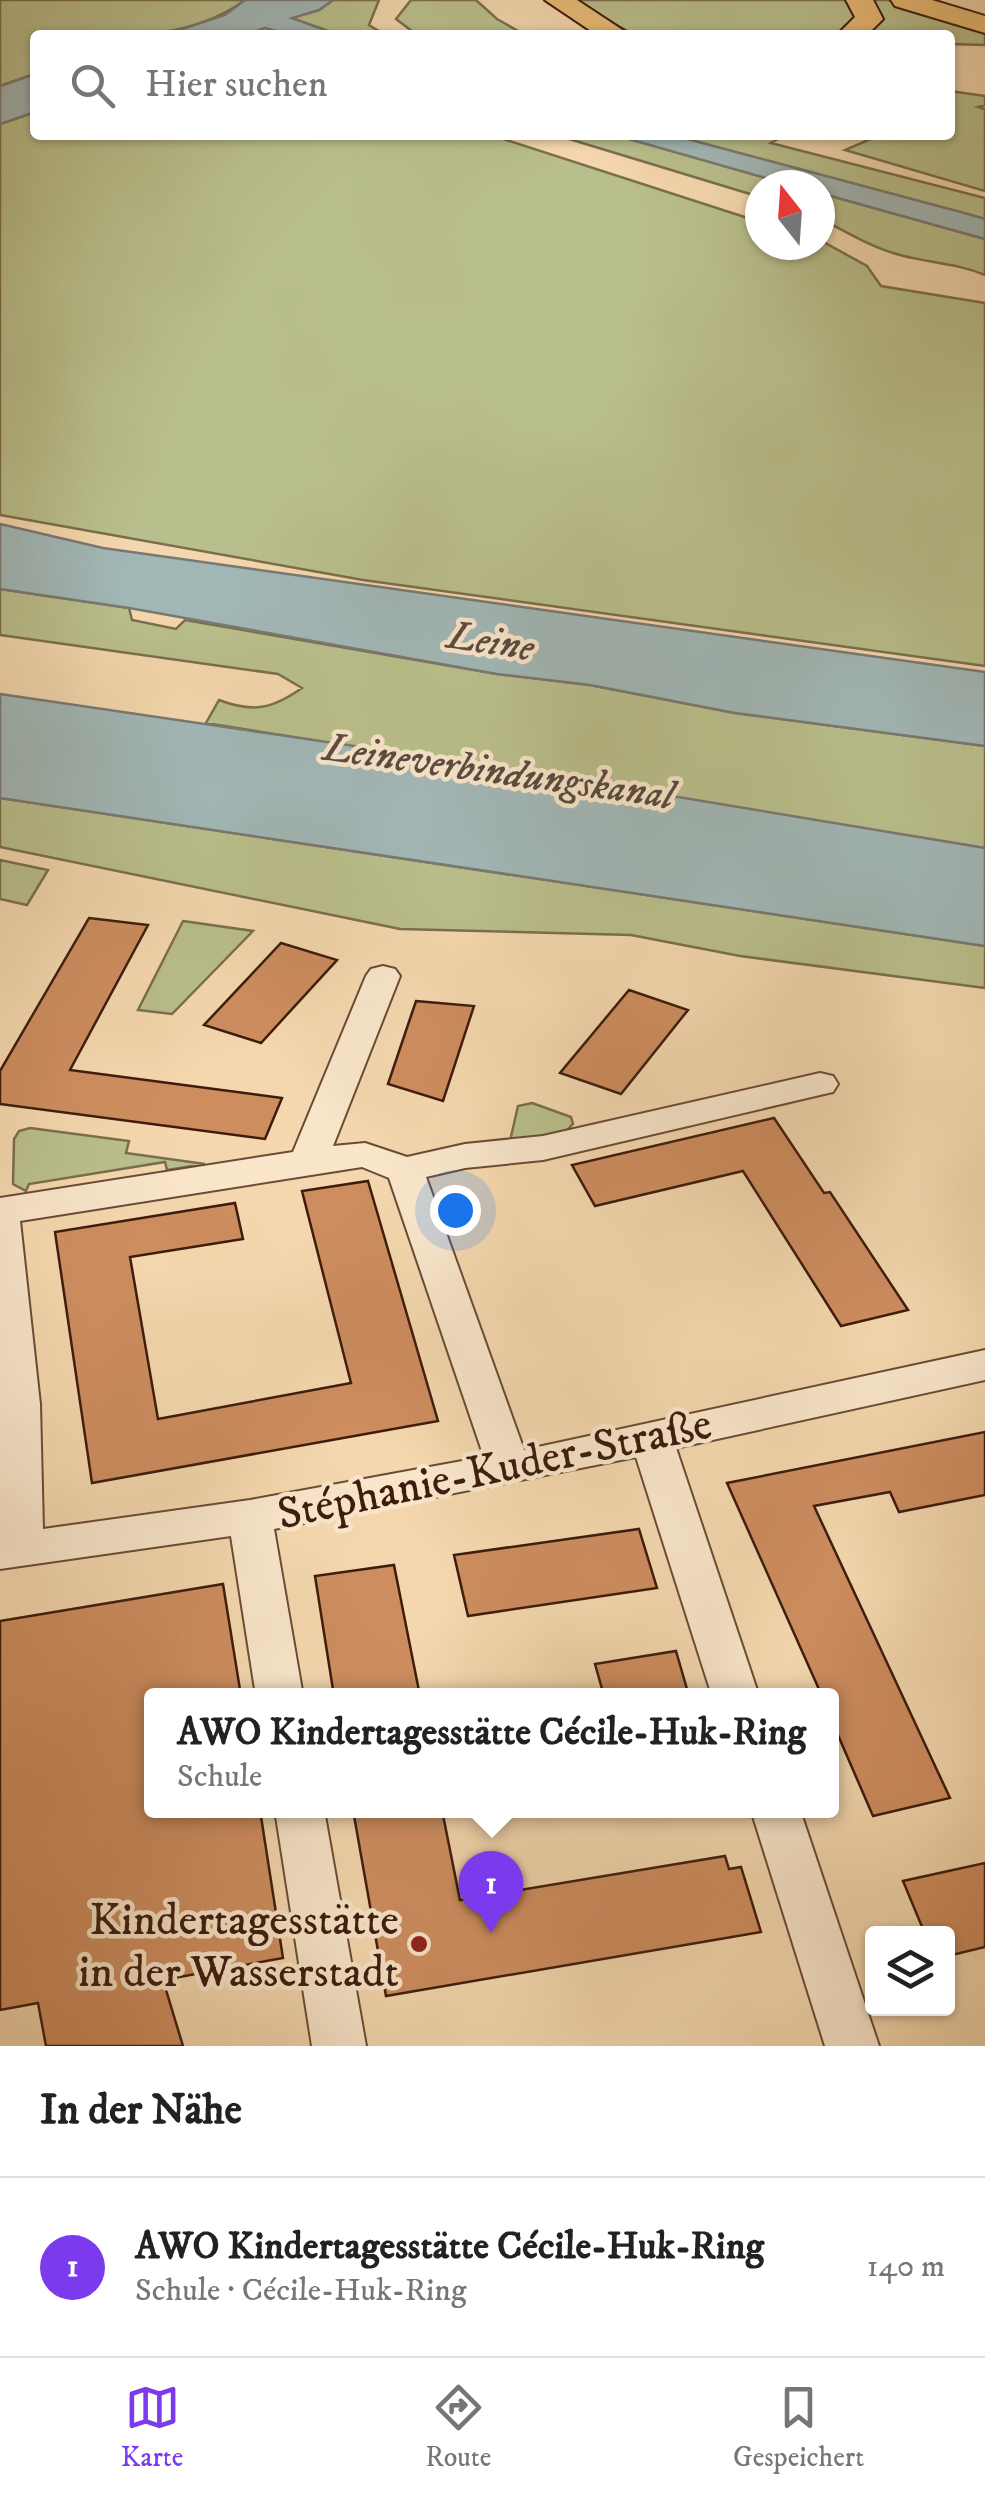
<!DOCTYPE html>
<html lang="de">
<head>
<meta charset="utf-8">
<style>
  :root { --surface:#fff; --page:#f2f2f2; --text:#222; --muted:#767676; --line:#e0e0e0; --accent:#7c3aed }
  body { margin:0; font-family:"IM FELL DW Pica",serif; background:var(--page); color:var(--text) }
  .controls { position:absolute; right:30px; bottom:30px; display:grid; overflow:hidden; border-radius:10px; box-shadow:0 2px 8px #0004 }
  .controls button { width:90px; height:90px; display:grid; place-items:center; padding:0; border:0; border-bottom:2px solid var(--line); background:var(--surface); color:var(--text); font:50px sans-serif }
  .compass { position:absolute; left:745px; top:170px; width:90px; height:90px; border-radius:50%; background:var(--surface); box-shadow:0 2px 8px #0004; rotate:343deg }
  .you { position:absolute; left:455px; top:1210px; width:35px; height:35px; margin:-25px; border:8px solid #fff; border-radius:50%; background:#1a73e8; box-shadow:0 0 0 15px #1a73e833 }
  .badge { display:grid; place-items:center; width:65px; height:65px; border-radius:50%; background:var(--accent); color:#fff; font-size:32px; font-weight:700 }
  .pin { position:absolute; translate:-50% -82px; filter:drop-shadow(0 2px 5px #0008) }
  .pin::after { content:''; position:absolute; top:52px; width:35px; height:30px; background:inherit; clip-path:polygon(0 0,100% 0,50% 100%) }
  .popup { position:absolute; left:144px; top:1688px; width:695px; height:130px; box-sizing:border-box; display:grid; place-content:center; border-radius:10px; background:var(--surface); filter:drop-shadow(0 2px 8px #0005); font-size:32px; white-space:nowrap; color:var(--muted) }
  .popup b { font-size:38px; color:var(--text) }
  .popup::after { content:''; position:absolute; left:50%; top:100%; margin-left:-20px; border:20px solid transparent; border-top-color:var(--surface) }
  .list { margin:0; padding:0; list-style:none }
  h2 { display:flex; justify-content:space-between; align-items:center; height:130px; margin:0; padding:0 40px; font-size:42px }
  h2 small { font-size:32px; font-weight:400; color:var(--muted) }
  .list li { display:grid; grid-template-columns:65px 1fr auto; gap:30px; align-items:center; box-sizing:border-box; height:180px; padding:0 40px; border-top:2px solid var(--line) }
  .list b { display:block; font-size:38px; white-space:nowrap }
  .list p { margin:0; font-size:32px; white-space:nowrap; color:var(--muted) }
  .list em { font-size:32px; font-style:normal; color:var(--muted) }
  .icon { flex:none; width:55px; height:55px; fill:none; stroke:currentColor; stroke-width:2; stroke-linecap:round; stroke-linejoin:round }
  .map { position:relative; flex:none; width:985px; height:2046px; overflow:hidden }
  .search { position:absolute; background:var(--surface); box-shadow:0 2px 8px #0004; left:30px; right:30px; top:30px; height:110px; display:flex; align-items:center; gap:25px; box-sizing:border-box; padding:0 35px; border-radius:10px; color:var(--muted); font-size:38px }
  .sheet { height:310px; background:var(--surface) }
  nav { display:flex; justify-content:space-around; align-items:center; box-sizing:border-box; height:140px; border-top:2px solid var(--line); background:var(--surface); font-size:28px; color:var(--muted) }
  nav a { display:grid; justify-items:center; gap:5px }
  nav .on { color:var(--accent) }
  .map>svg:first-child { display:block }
</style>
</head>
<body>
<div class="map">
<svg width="985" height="2046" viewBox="0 0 985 2046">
  <rect width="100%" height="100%" fill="#f4d7ae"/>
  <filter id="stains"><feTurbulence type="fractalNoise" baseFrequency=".002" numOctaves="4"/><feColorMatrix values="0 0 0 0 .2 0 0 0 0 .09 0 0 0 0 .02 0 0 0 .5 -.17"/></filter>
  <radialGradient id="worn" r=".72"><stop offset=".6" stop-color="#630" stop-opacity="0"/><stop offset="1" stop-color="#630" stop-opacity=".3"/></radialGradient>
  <path fill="#b9bf8c" stroke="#7b6e4d" stroke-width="2.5" d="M0,0H245C184,45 107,35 35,35V74L0,86Z
    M333,0H379L369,25L385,35H339L290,18L319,10Z
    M411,0H476L497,19L525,35H417L396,19Z
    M570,0H845L858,14L855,24L836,35H635Z
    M871,0H888L985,30V45L950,44V35H865Z
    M950,91L985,96V105L978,107L985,109V191L845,150L880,135H950Z
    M35,112V135H491L760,222V245H820V240L867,266L881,286L985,303V666L363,580L0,515V124Z
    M556,135H616L790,185H760V197Z
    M672,135H785L771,143L985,198V219Z
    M820,193L985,239V275C957,263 929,263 900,255C871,247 846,232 820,218Z
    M0,589L129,608L132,620L176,629L185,620L497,674L590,685L735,713L985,746V848L206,723L219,700C253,713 272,709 302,688L278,674L0,635Z
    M0,798L985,946V988L740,956L631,935L400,929L0,847Z
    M0,860L48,870L27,905L0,899Z
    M183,921L253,931L172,1014L138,1010Z
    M532,1103L571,1117L573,1124L561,1136L510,1141L518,1106Z
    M30,1128L129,1141L126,1153L205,1164L167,1170L165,1162L29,1184L26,1191L13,1184L14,1139L19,1131Z"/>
  <path fill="#a1b7b6" stroke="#797973" stroke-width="2.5" d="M245,0H333L319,10L292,18L339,35H291L265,28L244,35H164L225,15Z
    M35,74V112L0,124V86Z
    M615,135H672L968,214L985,219V239L820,193V185H790Z
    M0,524L103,548L985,672V746L735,713L590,685L497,674L129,608L0,589Z
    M0,694L504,768L985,848V946L0,798Z"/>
  <path fill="#cd8d5f" stroke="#3d1c0e" stroke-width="2.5" d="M89,918L148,925L70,1070L282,1098L265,1139L0,1104V1071Z
    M281,943L337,960L261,1043L204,1025Z
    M629,990L688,1010L621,1094L560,1073Z
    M416,1001L474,1006L443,1101L388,1084Z
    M774,1118L824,1193L830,1192L908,1310L841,1326L743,1171L595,1206L572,1165Z
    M368,1181L438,1421L92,1483L55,1232L235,1203L243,1239L130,1257L158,1419L351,1383L302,1191Z
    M985,1432V1495L899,1512L890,1492L814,1506L950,1798L873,1816L831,1719V1696H822L727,1483Z
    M639,1529L657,1588L468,1616L454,1555Z
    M394,1565L420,1696H334L315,1576Z
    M223,1584L241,1696H151V1810H260L283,1958L163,1980L183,2046H46L38,2003L0,2010V1621Z
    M676,1651L689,1696H604L595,1664Z
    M353,1810H442L460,1900L725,1856L729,1869L741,1867L761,1932L386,1996Z
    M985,1863V1947L948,1956V1934H925L903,1881Z"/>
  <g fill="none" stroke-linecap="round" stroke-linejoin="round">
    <g stroke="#6b4b36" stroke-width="4">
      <path id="street" d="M383,966L395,969L400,976L333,1146L365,1143L407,1157L465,1144L543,1136L820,1073L833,1076L838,1084L833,1092L820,1095L543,1160L465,1168L426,1177L524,1450L985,1350V1380L676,1448L759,1696H712L636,1457L274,1529L303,1696H256L231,1536L0,1569V1198L293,1152L366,976L371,969ZM362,1167L389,1178L484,1457L250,1500L43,1529L40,1404L20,1221Z
        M275,1810H324L366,2046H312Z
        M751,1810H800L879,2046H825Z"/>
    </g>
    <g stroke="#3d1c0e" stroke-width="4">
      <path id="highway" d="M545,0H577L630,35H597Z
        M846,0H873L883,19L867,35H837L855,17Z
        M891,0H932L985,16V33L895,6Z"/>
    </g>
    <use href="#street" fill="#f8e5ca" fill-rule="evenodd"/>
    <use href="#highway" fill="#eabc77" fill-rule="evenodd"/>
  </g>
  <circle fill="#8f2418" stroke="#f8e5ca" stroke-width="4" cx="419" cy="1944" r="10"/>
  <g text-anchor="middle" stroke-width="9" stroke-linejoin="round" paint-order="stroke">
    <g font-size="40" font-style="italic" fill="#5b4a40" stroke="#f8e5ca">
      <text transform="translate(491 640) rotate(9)" y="14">Leine</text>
      <text transform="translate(499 770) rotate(8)" y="14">Leineverbindungskanal</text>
    </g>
    <g font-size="45" fill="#3d1c0e" stroke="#f8e5ca">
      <text transform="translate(494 1467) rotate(-12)" y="16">Stéphanie-Kuder-Straße</text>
    </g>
    <g font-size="45" fill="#3d1c0e" stroke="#f8e5ca" text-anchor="end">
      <text x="399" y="1934">Kindertagesstätte<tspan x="399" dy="52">in der Wasserstadt</tspan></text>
    </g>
  </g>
  <rect width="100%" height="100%" filter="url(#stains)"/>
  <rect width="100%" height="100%" fill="url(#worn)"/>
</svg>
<div class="controls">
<button><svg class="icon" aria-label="layers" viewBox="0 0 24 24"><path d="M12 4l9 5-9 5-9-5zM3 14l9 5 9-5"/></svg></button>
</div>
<svg class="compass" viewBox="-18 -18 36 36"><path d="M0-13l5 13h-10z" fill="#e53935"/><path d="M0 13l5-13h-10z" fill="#767676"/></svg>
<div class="you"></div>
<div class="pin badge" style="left:491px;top:1933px">1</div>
<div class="popup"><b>AWO Kindertagesstätte Cécile-Huk-Ring</b>Schule</div>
<div class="search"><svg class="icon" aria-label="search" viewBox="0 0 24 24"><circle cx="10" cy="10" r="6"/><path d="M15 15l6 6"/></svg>Hier suchen</div>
</div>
<section class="sheet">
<h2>In der Nähe<small></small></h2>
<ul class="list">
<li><span class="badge">1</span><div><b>AWO Kindertagesstätte Cécile-Huk-Ring</b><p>Schule · Cécile-Huk-Ring</p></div><em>140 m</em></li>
</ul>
</section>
<nav>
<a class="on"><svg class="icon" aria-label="map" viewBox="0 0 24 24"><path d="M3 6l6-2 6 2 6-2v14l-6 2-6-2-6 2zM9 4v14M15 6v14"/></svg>Karte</a>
<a><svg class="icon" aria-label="directions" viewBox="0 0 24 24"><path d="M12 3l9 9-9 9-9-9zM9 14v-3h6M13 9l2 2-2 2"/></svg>Route</a>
<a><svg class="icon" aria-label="saved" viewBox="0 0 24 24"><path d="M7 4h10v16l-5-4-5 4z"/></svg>Gespeichert</a>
</nav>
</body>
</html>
